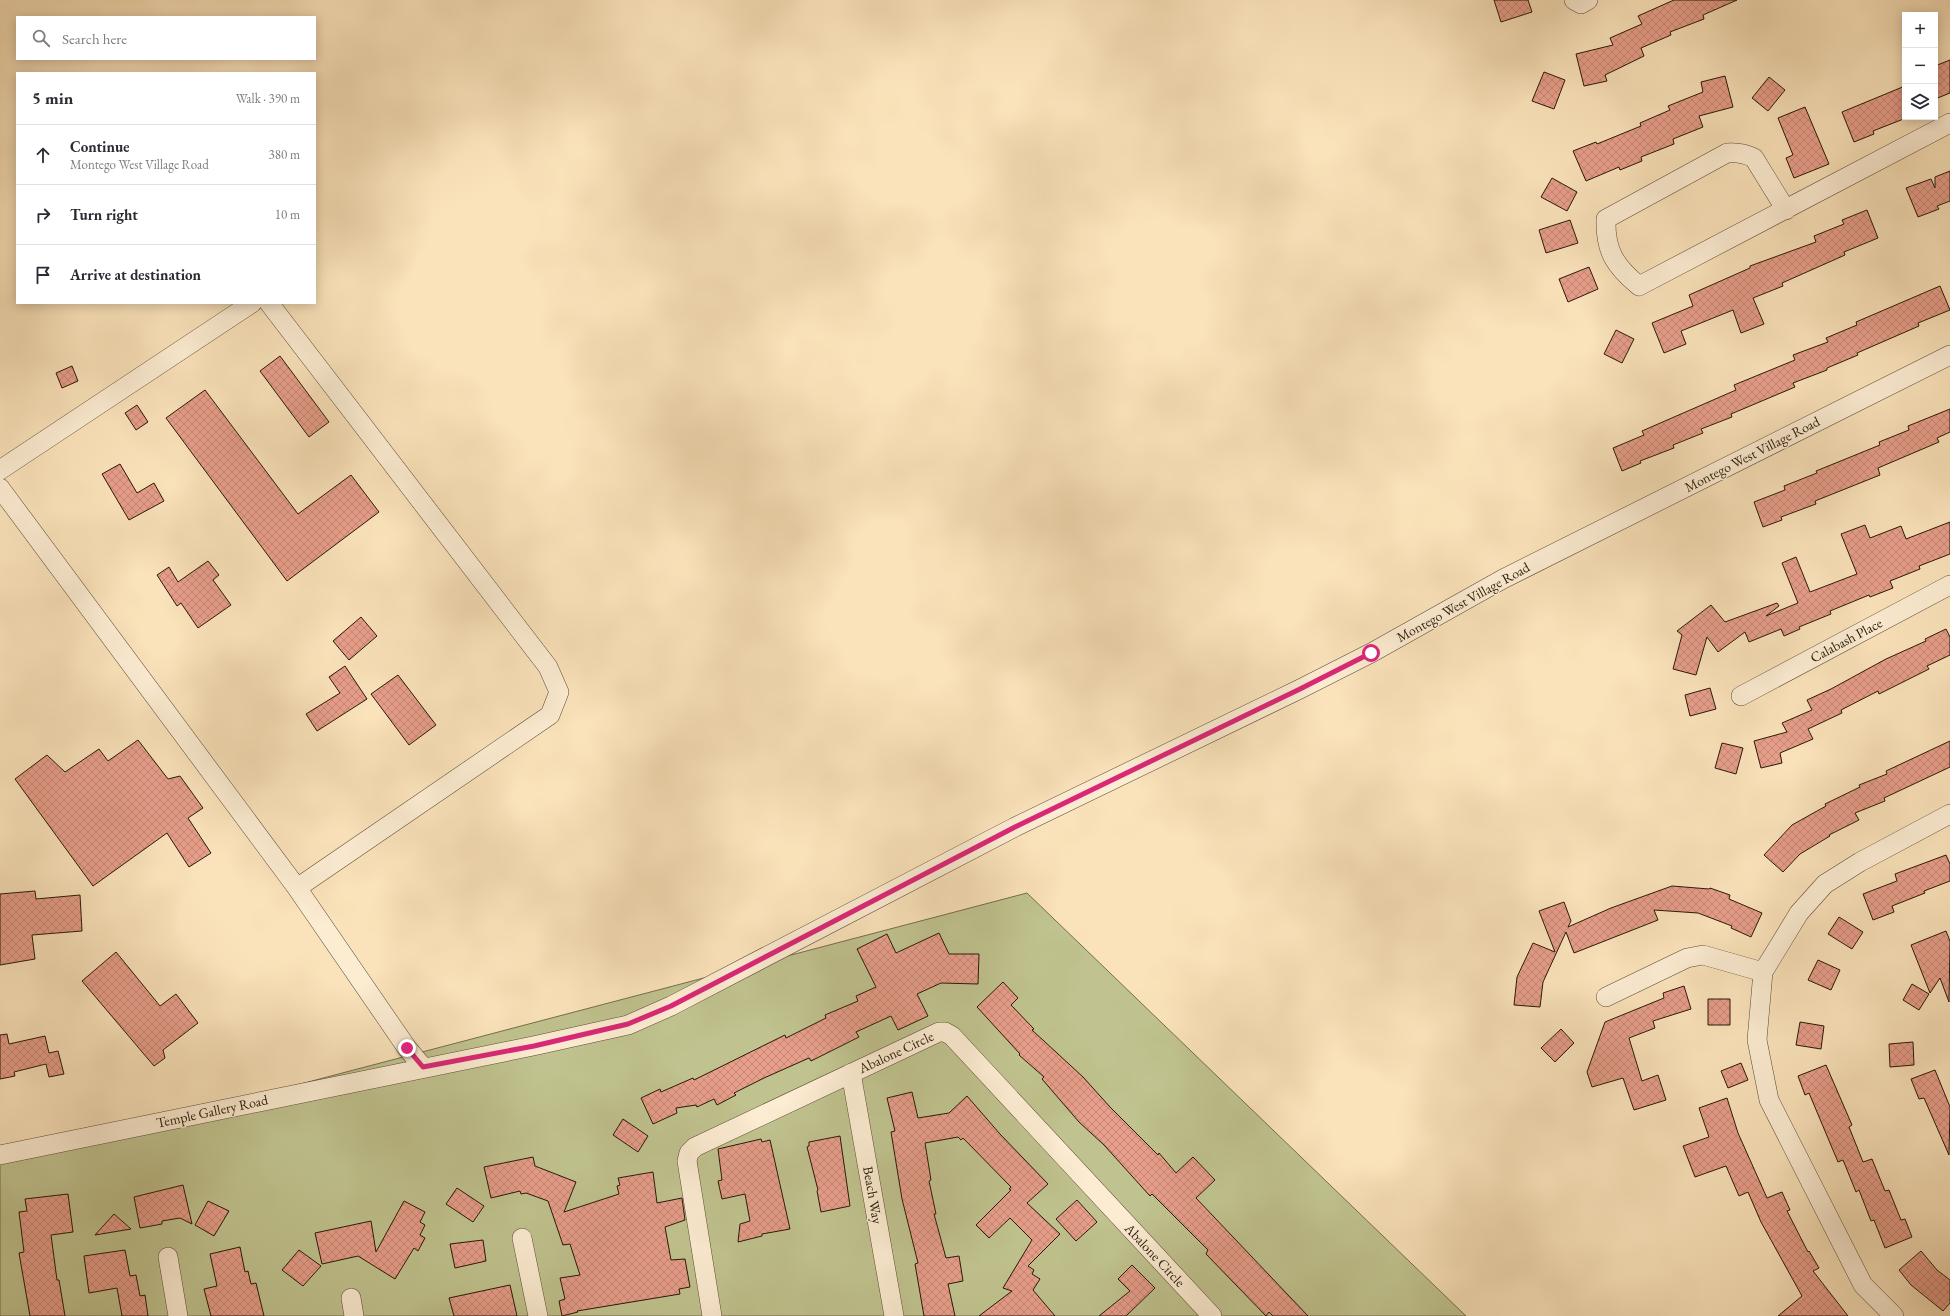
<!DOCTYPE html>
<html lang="en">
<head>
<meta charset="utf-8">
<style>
  :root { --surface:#fff; --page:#f7f7f7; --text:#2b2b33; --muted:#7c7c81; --line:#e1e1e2 }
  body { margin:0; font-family:"EB Garamond",serif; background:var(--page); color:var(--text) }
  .controls { position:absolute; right:12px; top:12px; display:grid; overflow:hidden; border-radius:0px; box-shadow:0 2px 10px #0003 }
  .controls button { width:36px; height:36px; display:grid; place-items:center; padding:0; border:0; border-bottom:1px solid var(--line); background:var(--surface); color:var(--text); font:20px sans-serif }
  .stop { position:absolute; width:12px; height:12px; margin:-9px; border:3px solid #db2777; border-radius:50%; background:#fff }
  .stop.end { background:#db2777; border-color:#fff; box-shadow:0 1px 4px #0008 }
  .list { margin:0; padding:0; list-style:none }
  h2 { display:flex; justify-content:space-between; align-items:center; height:52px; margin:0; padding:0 16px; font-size:17px }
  h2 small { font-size:13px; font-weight:400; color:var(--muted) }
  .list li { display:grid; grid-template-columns:26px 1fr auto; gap:12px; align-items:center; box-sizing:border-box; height:60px; padding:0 16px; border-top:1px solid var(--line) }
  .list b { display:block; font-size:15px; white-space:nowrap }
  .list p { margin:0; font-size:13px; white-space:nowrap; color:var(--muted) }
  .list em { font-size:13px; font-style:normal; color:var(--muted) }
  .icon { flex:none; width:22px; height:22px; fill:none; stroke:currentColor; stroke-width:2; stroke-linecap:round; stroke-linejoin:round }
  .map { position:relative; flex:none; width:1950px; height:1316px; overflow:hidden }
  .search { position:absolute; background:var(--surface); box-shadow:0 2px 10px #0003; left:16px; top:16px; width:300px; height:44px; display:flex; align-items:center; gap:10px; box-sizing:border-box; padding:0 14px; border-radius:0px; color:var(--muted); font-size:15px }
  .panel { position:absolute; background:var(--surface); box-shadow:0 2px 10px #0003; left:16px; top:72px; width:300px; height:232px; border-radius:0px }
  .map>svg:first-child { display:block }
</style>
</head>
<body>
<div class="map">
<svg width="1950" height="1316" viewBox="0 0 1950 1316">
  <defs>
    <pattern id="building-cross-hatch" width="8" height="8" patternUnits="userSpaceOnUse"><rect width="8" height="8" fill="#e79e8a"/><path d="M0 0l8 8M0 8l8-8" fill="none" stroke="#c68776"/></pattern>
  </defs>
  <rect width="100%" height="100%" fill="#fae2ba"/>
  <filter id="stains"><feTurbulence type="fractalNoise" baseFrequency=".005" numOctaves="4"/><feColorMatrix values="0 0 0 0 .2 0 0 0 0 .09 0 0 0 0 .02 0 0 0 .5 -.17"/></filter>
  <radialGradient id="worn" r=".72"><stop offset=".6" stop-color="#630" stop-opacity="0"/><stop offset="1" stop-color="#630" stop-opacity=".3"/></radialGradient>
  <path fill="#c0c38f" stroke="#746e4b" d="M1027,893L1466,1316H0V1163Z"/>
  <path fill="url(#building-cross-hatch)" stroke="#281807" d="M1494,0H1528L1532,12L1501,22Z
    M1674,0H1737L1703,15L1704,19L1670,32L1671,35L1641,48L1644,56L1605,75L1607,81L1584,86L1576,54L1613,45L1610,38L1642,24L1638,16Z
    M1950,60V93L1935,99V66Z
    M1544,72L1565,80L1554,109L1532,101Z
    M1725,76L1733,107L1699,116L1703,127L1673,139L1674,144L1641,157L1642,161L1620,170L1619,167L1586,181L1573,151L1596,142L1597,144L1641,126L1640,123L1670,110L1668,106L1703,92L1701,82Z
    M1769,77L1785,90L1768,111L1752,98Z
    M1905,86L1906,118L1873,131L1874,134L1854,142L1842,112Z
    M1805,107L1829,164L1794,178L1786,158L1793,155L1778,118Z
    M1950,171V201L1937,206L1939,209L1918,217L1906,188L1931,179L1935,188V177Z
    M1552,178L1577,192L1567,211L1541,197Z
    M1867,210L1878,238L1844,252L1845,255L1782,283L1783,286L1753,298L1764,324L1741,333L1733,310L1681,331L1686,344L1664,353L1652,323L1693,306L1689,295L1750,268V266L1816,242L1814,236L1844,224L1842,220Z
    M1570,220L1578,243L1546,253L1539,230Z
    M1589,267L1598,289L1568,302L1559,279Z
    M1940,286L1950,310L1918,323L1919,326L1857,353L1858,355L1827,368V370L1793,383L1795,387L1731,414L1732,417L1701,429L1703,433L1673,445L1674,448L1640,461L1641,463L1622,471L1613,448L1644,435L1642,431L1736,390L1734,385L1795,360L1793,355L1828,342L1826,338L1857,325L1856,322Z
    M1616,330L1634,339L1622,363L1604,354Z
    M280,356L329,422L309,437L260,371Z
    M72,366L78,381L62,388L56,373Z
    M205,390L298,514L351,475L379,512L287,581L166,418Z
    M137,405L148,422L136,430L125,413Z
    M1950,409V432L1937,438L1939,442L1878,468L1880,475L1815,501L1816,504L1781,517L1782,520L1763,527L1754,502L1785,490L1784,486L1817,473L1816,471L1880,445L1879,442L1909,430L1908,426Z
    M120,464L137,493L154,483L164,501L129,520L102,474Z
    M1950,522V554L1919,566L1920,569L1890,581L1893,588L1870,597L1869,595L1830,611L1831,614L1799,627L1800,629L1784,636L1781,629L1749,642L1745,632L1718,652L1707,637L1696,675L1673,669L1682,635L1677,631L1711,605L1725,622L1777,603L1779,606L1766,616L1798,603L1782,563L1796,557L1810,592L1857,574L1841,534L1865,525L1870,538L1901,526L1906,539Z
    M208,561L219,575L213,580L231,605L198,628L181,603L177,606L157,575L169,567L178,582Z
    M361,617L377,636L349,660L333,641Z
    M1946,629L1950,637V655L1927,666L1929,669L1879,694L1878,691L1841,710L1842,713L1808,729L1813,739L1780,753L1782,763L1761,768L1754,741L1787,732L1782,723L1812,710L1807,700L1831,689L1886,659L1926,641L1925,639Z
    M345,666L367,699L317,731L306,714L340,693L329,677Z
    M398,675L436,725L409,745L371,694Z
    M1710,688L1716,709L1690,716L1685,695Z
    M138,740L168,779L180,776L203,808L188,818L211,853L189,867L167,833L93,886L15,779L47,755L65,772L99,749L108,761Z
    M1950,741V767L1884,798L1885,801L1855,813L1859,820L1829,835L1830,836L1800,854L1783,872L1764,855L1792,825L1826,806L1825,804L1860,787L1859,785L1887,774L1886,771Z
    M1722,743L1743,748L1736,774L1715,768Z
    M1946,855L1950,864V881L1924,891L1925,893L1892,906L1894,912L1873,920L1863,894L1897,881L1895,874Z
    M1672,886L1709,889L1710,888L1730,895L1729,899L1762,913L1751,937L1731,928L1732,926L1698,913L1654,910L1658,920L1574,953L1566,932L1543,982L1540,1007L1514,1005L1517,977L1533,943L1555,952L1539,911L1564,902L1571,921L1568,927L1611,908Z
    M35,891L36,899L80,895L82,931L32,935L35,959L0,965V894Z
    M1839,917L1863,932L1852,949L1828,934Z
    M1946,931L1950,941L1949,1002L1940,978L1930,993L1911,945Z
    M939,933L949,954H979L978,984L941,983L917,994L928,1016L898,1030L891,1016L856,1032L859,1037L811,1061L809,1058L764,1078L734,1093L736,1095L717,1105L714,1099L697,1107L696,1105L676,1108L677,1113L653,1124L641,1098L660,1089L661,1092L693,1078L694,1080L785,1035L786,1038L826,1018L825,1015L858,1001L856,996L876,987L857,949L887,934L896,953Z
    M116,952L160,1006L176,994L198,1023L163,1050L165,1058L154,1066L82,981Z
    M1818,960L1840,970L1831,990L1808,980Z
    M1003,982L1018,998L1011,1005L1034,1029L1032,1030L1083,1077L1110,1107L1158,1155L1159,1153L1176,1173L1193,1157L1215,1180L1196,1198L1308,1316H1273L1269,1312L1266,1316L1206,1254L1208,1250L1152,1194L1150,1196L1104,1145L1079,1122L1042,1079L1044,1077L1019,1055L1020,1054L977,1007Z
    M1912,984L1929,994L1919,1010L1903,1000Z
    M1684,986L1691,1009L1653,1021L1655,1028L1629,1038L1642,1081L1658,1075L1666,1100L1634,1110L1623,1078L1592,1087L1587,1072L1605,1022L1664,998L1663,993Z
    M1708,999H1730V1025H1708Z
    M1800,1022L1824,1026L1821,1049L1796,1045Z
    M1561,1029L1574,1043L1555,1062L1541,1048Z
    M7,1034L9,1044L45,1036L49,1053L58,1051L64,1074L49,1077L46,1064L14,1072L15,1076L0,1079V1035Z
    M1913,1042L1914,1065L1890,1067L1889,1044Z
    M1741,1063L1748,1080L1728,1088L1721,1071Z
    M1826,1065L1852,1125L1849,1127L1863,1162L1872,1159L1885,1191L1889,1190L1901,1220L1905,1219L1912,1237L1885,1248L1874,1220L1871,1221L1859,1190L1856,1192L1843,1160L1838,1162L1809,1093L1805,1095L1798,1076Z
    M1935,1070L1950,1107L1949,1155L1924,1098L1919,1099L1911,1079Z
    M912,1092L918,1118L949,1113L967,1096L1000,1134L1048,1184L1027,1203L1060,1234L1028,1266L1034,1270L1032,1274L1040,1279L1033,1290L1055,1316H979L1012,1291L1003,1288L1032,1240L1010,1218L989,1238L976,1225L1011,1190L1009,1189L1011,1187L963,1138L961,1140L958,1137L925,1143L931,1180L929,1181L936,1214H934L946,1258L959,1256L963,1281L948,1284L955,1316H924L915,1264L918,1263L902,1199L891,1132L895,1131L887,1098Z
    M1727,1098L1738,1133L1767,1198L1782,1192L1790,1210L1787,1211L1808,1252L1809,1251L1819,1268L1813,1271L1848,1316H1778L1802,1296L1761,1222L1748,1192L1739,1196L1726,1166L1695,1177L1683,1146L1709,1137L1699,1108Z
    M623,1119L648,1136L638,1152L613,1135Z
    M840,1136L850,1206L821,1212L817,1191L818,1190L807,1147L809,1146V1142Z
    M761,1139L762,1142L770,1140L790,1229L762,1234V1236L738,1242L740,1224L750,1221L745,1194L722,1199L718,1181L722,1180L718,1149Z
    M533,1157L535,1166L576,1182L564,1212L619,1194L617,1186L620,1185L618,1178L653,1172L657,1203L682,1198L685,1220L665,1227L671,1260L685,1259L690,1287L679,1289L680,1294L577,1311L578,1312L562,1316L559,1301L565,1299L560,1278L580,1275L570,1244L563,1245L548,1201L526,1193L521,1194L520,1191L491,1198L484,1167Z
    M183,1185L192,1224L180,1218L162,1221V1224L140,1228L134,1197Z
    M457,1188L484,1206L473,1222L446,1204Z
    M68,1194L73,1232L51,1235L57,1280H59L65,1316H30L19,1253L24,1252L19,1212L27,1211L25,1199Z
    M1077,1200L1097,1222L1076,1241L1056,1219Z
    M208,1201L229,1211L214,1236L195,1225Z
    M404,1201L425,1212L420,1222L425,1225L420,1235L425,1238L418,1251L414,1248L395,1279L358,1256L322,1264L315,1233L371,1221L376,1252Z
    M114,1214L131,1229L95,1235Z
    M483,1240L486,1261L455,1268L450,1244Z
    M240,1247L245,1272L248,1271L251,1284L256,1283L264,1316H211L204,1289L217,1286L210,1254Z
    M125,1250L130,1276L136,1275L140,1296L145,1295L148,1316H122L117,1288L89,1293L84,1256Z
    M299,1250L321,1266L303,1286L282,1270Z
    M1921,1251L1937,1270L1950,1280V1303L1943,1311L1911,1285L1899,1270Z
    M1132,1265L1155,1288L1126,1316H1099L1130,1291L1118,1279Z
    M510,1285L517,1316H454L449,1298Z"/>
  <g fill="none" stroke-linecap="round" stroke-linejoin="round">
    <g stroke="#5c4a34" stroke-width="20">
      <path id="minor" d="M1574,0L1581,4L1588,0
        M1786,210L1754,158C1744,153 1737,152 1727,153L1606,219C1605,251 1615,266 1639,286L1950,123
        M269,303L548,667L559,692L550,715L297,888
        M0,470L252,303
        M0,488L297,888L407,1048L423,1067
        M1741,696L1950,585
        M1606,997L1687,958L1703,955L1763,972
        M851,1073L894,1316
        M0,1155L533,1046L628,1025L671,1006L1015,827L1300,689L1371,653L1503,579L1950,355
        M522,1238L538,1316
        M168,1257L178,1316
        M351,1298L354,1316
        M712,1316L687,1161L689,1153L695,1147L939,1032H945L952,1036L1212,1316
        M1894,1316L1863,1285L1769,1100L1757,1040L1763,972L1799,913L1825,884L1860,862L1950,814"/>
    </g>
    <use href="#minor" stroke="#fcecd2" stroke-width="19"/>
  </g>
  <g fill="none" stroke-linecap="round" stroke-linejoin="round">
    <path stroke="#db2777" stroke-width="5" d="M407,1048L423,1067L534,1046L628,1024L671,1006L1015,827L1300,689L1371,653"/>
  </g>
  <g text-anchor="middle" stroke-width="3" stroke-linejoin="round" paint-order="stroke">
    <g font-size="14" fill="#281807" stroke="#fcecd2">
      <text transform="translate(1752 454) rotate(-27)" y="5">Montego West Village Road</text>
      <text transform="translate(1463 602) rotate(-29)" y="5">Montego West Village Road</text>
      <text transform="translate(1846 640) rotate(-28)" y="5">Calabash Place</text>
      <text transform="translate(896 1052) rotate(-25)" y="5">Abalone Circle</text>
      <text transform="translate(212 1111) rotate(-12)" y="5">Temple Gallery Road</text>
      <text transform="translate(873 1195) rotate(80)" y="5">Beach Way</text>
      <text transform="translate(1155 1255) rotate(47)" y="5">Abalone Circle</text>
    </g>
  </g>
  <rect width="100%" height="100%" filter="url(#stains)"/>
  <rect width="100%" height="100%" fill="url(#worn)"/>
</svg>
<div class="controls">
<button>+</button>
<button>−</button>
<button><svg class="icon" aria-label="layers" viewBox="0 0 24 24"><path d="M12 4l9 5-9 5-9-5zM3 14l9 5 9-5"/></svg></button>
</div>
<div class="stop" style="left:1371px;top:653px"></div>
<div class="stop end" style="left:407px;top:1048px"></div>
<div class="search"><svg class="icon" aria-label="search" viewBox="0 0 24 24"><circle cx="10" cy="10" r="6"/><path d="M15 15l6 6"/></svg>Search here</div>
<section class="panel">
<h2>5 min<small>Walk · 390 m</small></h2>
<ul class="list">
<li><svg class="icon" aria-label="ahead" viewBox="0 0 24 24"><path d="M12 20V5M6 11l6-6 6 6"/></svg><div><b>Continue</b><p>Montego West Village Road</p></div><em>380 m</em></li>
<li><svg class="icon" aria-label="right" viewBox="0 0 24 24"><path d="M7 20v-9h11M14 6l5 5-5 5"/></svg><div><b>Turn right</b></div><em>10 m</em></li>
<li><svg class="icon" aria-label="arrive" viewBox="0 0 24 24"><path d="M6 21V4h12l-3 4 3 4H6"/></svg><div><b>Arrive at destination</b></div></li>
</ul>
</section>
</div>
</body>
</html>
